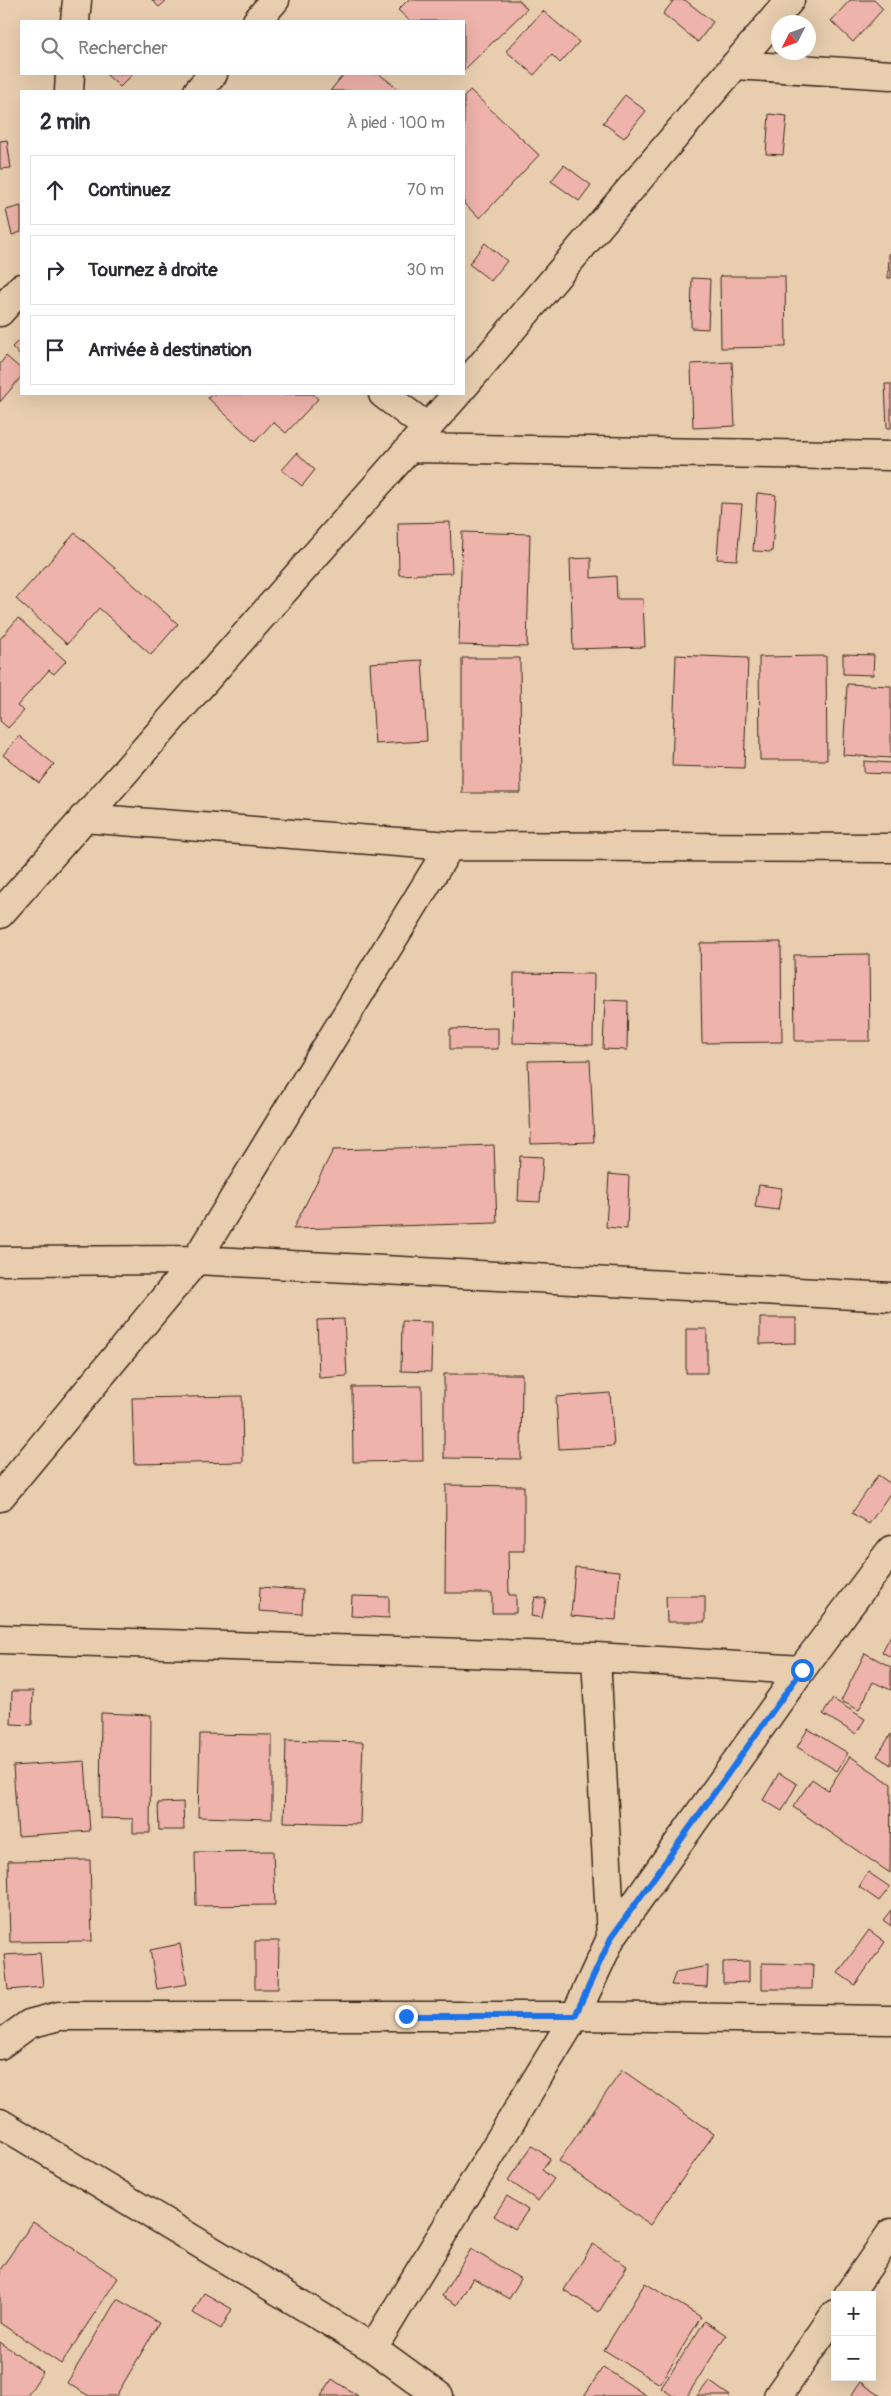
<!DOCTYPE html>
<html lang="fr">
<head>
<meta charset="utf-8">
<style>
  :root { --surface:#fff; --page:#f7f7f7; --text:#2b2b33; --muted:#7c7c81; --line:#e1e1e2 }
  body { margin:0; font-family:Pangolin,sans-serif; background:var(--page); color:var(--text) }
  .controls { position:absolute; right:15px; bottom:15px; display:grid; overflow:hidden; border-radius:0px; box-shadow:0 5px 20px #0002 }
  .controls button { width:45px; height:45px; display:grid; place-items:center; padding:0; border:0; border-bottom:1px solid var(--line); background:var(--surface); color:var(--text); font:25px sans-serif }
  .compass { position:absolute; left:771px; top:15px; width:45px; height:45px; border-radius:50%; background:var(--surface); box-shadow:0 5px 20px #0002; rotate:228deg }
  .stop { position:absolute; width:15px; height:15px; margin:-11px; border:4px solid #1a73e8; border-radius:50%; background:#fff }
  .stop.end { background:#1a73e8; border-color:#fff; box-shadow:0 1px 5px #0008 }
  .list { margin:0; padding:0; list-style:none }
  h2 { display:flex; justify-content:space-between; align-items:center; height:65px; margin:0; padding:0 20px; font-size:21px }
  h2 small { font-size:16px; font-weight:400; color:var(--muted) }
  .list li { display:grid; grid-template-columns:32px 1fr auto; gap:15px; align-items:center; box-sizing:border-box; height:70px; margin:0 10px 10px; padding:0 10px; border:1px solid var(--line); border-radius:0px }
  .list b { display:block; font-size:19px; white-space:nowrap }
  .list em { font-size:16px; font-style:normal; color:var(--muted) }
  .icon { flex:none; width:28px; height:28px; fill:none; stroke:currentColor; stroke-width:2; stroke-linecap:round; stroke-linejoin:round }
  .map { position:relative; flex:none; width:891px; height:2396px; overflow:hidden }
  .search { position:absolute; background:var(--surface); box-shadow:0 5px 20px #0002; left:20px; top:20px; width:445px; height:55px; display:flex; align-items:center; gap:12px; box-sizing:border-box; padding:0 18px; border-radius:0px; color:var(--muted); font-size:19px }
  .panel { position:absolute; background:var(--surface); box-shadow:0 5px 20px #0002; left:20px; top:90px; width:445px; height:305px; border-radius:0px }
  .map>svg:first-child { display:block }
</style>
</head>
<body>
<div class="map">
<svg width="891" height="2396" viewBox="0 0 891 2396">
  <rect width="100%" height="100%" fill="#e8ceaf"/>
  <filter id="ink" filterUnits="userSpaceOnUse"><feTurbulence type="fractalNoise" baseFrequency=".02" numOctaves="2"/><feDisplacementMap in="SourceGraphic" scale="10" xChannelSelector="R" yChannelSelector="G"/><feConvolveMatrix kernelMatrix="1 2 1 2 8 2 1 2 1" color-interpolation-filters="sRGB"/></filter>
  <g filter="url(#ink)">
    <path fill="#eeb3aa" stroke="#3b2a1e" d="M152,0H167L159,7Z
      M408,0H519L527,9L464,70V21H410L398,10Z
      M674,0H685L713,22L698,42L663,14Z
      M850,0H874L883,9L853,42L831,21Z
      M543,11L579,42L560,63L552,55L534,75L506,51Z
      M106,74H133L120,87Z
      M344,74H379L401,91H330Z
      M470,90L539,155L480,218L464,204V97Z
      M625,95L646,111L624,138L603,123Z
      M769,114L787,116L783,155L766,154Z
      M7,140L11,168L0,169V141Z
      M564,165L591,185L579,201L551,181Z
      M21,206V232L12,235L6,210Z
      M485,243L507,261L491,281L469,264Z
      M889,253H891V278H888Z
      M720,276H785L786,347L721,348Z
      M692,278L710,279L708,329L691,328Z
      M21,338V357L12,347Z
      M6,356L21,369V377L0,402V364Z
      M732,362L735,426L693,428L691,364Z
      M885,384H891V428H887Z
      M213,394H313L318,399L286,433L273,422L255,442L208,398Z
      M297,453L315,470L302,486L282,470Z
      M757,493L776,495L772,552L753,551Z
      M721,503L742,504L737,560L717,559Z
      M450,522L452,573L399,575L398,523Z
      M462,532L530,534L527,647L459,645Z
      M75,533L178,624L151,655L99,608L67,644L16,599Z
      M591,558V578L616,576L617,599H643L645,647L573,649L570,559Z
      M18,618L66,661L54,674L49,670L17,706L24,711L8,728L0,721V639Z
      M843,654L874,655L873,675L843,674Z
      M676,655L748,658L744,768L672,766Z
      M826,656L827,760H760L759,657Z
      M462,658H520L521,793H462Z
      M422,660L427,741L375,744L370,663Z
      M847,684L891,686V758L843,755Z
      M19,736L54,764L39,783L3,755Z
      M864,761L891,763V774L864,773Z
      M781,942L782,1042L702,1043L700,943Z
      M869,954L870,1041H795L794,955Z
      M514,973L594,974L593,1045L513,1043Z
      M605,1000L628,1001L627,1050L603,1049Z
      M498,1028V1049H450V1029Z
      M590,1060L594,1142L531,1144L528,1061Z
      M494,1145L497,1223L293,1229L333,1150Z
      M520,1156L543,1157L540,1202L518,1201Z
      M609,1174L629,1176L627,1229L606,1227Z
      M759,1185L782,1188L778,1210L755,1207Z
      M760,1318H796V1343L760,1344Z
      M344,1319L347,1376L319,1378L317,1320Z
      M402,1321L432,1322L431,1372L401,1371Z
      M686,1329H707V1373H686Z
      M444,1374H522L521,1459L444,1458Z
      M422,1386L423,1461L353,1462L352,1387Z
      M610,1393L614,1446L559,1449L556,1397Z
      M242,1396L243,1462L134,1464L132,1398Z
      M878,1475L891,1484V1492L869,1524L852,1513Z
      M446,1485L524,1486V1551H508L509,1595H516V1613H492V1593H445Z
      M575,1567L620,1571L616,1620L571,1616Z
      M260,1587L303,1590L302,1614L259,1611Z
      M352,1596L389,1597V1618L351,1616Z
      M666,1596H705V1622H667Z
      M535,1597L546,1599L542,1618L531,1616Z
      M891,1635V1657L882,1652Z
      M865,1653L891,1667V1690L873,1682L859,1710L841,1701Z
      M12,1691H33L32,1725L11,1724Z
      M833,1699L865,1719L856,1734L823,1714Z
      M101,1713L151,1715L150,1833H133V1819L100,1818Z
      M808,1729L848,1753L837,1771L797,1747Z
      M200,1734L272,1735V1819L198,1817Z
      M891,1734V1765L877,1756Z
      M286,1740L363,1742L360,1824L284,1822Z
      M850,1756L891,1784L890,1873L793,1807L812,1779L828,1790Z
      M85,1761L90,1831L18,1836L13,1766Z
      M779,1773L797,1784L782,1811L763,1800Z
      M183,1802L184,1830H159L158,1803Z
      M273,1851L275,1905L196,1906L195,1852Z
      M90,1860L92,1941L10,1942L8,1861Z
      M868,1872L890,1887L879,1901L859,1887Z
      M891,1910V1926L883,1920Z
      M869,1930L885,1942L855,1985L838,1973Z
      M255,1941H279L278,1989H255Z
      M180,1944L187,1984L157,1989L150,1950Z
      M40,1953L43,1987L8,1990L4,1955Z
      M749,1961V1982L723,1983V1962Z
      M762,1963L813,1964L812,1989H762Z
      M708,1966L707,1987L671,1985L676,1972Z
      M622,2070L714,2134L650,2225L559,2161Z
      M532,2146L550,2158L542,2170L554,2179L538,2201L508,2180Z
      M507,2196L528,2210L515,2229L494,2216Z
      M33,2222L118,2278L61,2364L0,2323V2270Z
      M593,2244L627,2266L599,2312L564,2290Z
      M471,2249L521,2279L509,2299L473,2278L457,2305L442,2296Z
      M645,2283L701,2317L660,2384L604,2350Z
      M204,2293L232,2309L221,2329L193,2313Z
      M117,2299L159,2323L116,2396H89L67,2383Z
      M705,2321L726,2335L687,2396H673L661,2388Z
      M0,2342L43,2372L27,2396H0Z
      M603,2367L647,2396H584Z
      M332,2379L358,2396H321Z
      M709,2381L730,2396H697Z
      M860,2382L881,2396H851Z"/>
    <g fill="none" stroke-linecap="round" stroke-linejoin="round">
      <g stroke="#3b2a1e" stroke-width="31">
        <path id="minor" d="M75,21L77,0
          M257,21L275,0
          M735,65L891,75
          M69,91L70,74
          M198,91L213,74
          M0,312L21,288
          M464,386L790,0
          M383,394L428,428
          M411,448L891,456
          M83,818L450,846L891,848
          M0,914L457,394
          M0,1261L196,1260L891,1297
          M0,1497L196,1260L450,846
          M0,1639L596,1657L801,1670
          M596,1657L611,1938
          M0,2045L29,2024L59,2016H575L891,2020
          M0,2123L373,2348L439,2396
          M848,2295L891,2233
          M373,2348L575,2016L611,1938L801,1670L891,1550
          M778,2396L835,2314"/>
      </g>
      <use href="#minor" stroke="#e8ceaf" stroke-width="28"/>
    </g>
  </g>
  <g fill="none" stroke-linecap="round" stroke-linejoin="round" filter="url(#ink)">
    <path stroke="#1a73e8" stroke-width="6" d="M406,2016H575L611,1938L802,1670"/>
  </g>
</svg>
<div class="controls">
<button>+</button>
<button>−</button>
</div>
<svg class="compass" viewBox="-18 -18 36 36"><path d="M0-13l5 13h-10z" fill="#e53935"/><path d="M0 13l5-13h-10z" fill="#7c7c81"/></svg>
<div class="stop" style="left:802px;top:1670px"></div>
<div class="stop end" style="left:406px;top:2016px"></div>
<div class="search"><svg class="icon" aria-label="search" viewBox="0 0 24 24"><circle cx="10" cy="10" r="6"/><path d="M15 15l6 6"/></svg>Rechercher</div>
<section class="panel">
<h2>2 min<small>À pied · 100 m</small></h2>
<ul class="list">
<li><svg class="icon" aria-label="ahead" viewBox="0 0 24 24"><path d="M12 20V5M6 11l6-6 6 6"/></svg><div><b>Continuez</b></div><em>70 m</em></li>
<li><svg class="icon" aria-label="right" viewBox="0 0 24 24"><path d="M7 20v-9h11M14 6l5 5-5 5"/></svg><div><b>Tournez à droite</b></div><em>30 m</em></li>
<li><svg class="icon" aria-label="arrive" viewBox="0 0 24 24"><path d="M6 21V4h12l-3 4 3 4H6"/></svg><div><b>Arrivée à destination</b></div></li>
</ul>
</section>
</div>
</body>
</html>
